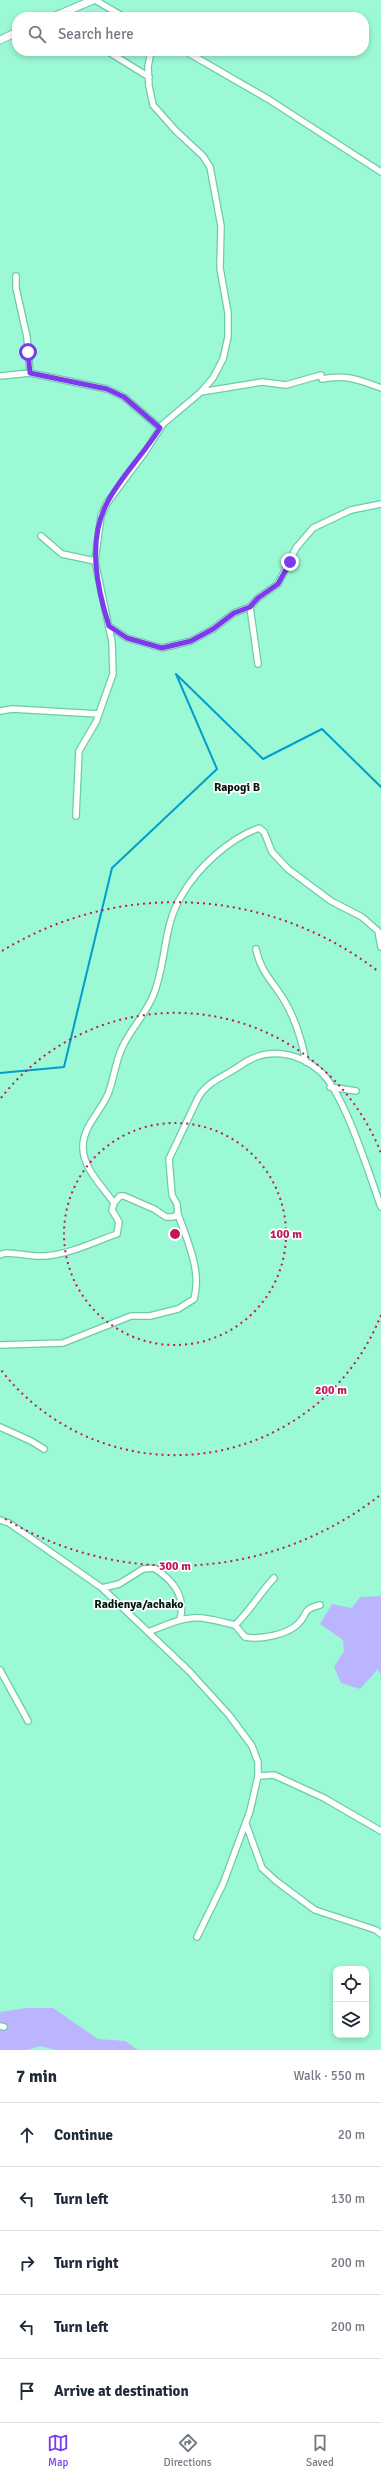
<!DOCTYPE html>
<html lang="en">
<head>
<meta charset="utf-8">
<style>
  :root { --surface:#fff; --page:#f2f2f3; --text:#1f2937; --muted:#747a83; --line:#e0e1e3; --accent:#7c3aed }
  body { margin:0; font-family:Signika,sans-serif; background:var(--page); color:var(--text) }
  .controls { position:absolute; right:12px; bottom:12px; display:grid; overflow:hidden; border-radius:8px; box-shadow:0 2px 6px #0003 }
  .controls button { width:36px; height:36px; display:grid; place-items:center; padding:0; border:0; border-bottom:1px solid var(--line); background:var(--surface); color:var(--text); font:20px sans-serif }
  .stop { position:absolute; width:12px; height:12px; margin:-9px; border:3px solid #7c3aed; border-radius:50%; background:#fff }
  .stop.end { background:#7c3aed; border-color:#fff; box-shadow:0 1px 4px #0008 }
  .list { margin:0; padding:0; list-style:none }
  h2 { display:flex; justify-content:space-between; align-items:center; height:52px; margin:0; padding:0 16px; font-size:17px }
  h2 small { font-size:13px; font-weight:400; color:var(--muted) }
  .list li { display:grid; grid-template-columns:26px 1fr auto; gap:12px; align-items:center; box-sizing:border-box; height:64px; padding:0 16px; border-top:1px solid var(--line) }
  .list b { display:block; font-size:15px; white-space:nowrap }
  .list em { font-size:13px; font-style:normal; color:var(--muted) }
  .icon { flex:none; width:22px; height:22px; fill:none; stroke:currentColor; stroke-width:2; stroke-linecap:round; stroke-linejoin:round }
  .map { position:relative; flex:none; width:381px; height:2050px; overflow:hidden }
  .search { position:absolute; background:var(--surface); box-shadow:0 2px 6px #0003; left:12px; right:12px; top:12px; height:44px; display:flex; align-items:center; gap:10px; box-sizing:border-box; padding:0 14px; border-radius:16px; color:var(--muted); font-size:15px }
  .sheet { height:372px; background:var(--surface) }
  nav { display:flex; justify-content:space-around; align-items:center; box-sizing:border-box; height:56px; border-top:1px solid var(--line); background:var(--surface); font-size:11px; color:var(--muted) }
  nav a { display:grid; justify-items:center; gap:2px }
  nav .on { color:var(--accent) }
  .map>svg:first-child { display:block }
</style>
</head>
<body>
<div class="map">
<svg width="381" height="2050" viewBox="0 0 381 2050">
  <rect width="100%" height="100%" fill="#9bf9d5"/>
  <path fill="#bbb5ff" d="M381,1596V1676L378,1669L360,1689L341,1683L334,1667L344,1651L343,1640L320,1624L332,1604L352,1608L360,1597Z
    M27,2008H53L98,2039L125,2041L138,2050H56L41,2046L26,2050H0V2012Z"/>
  <g fill="none" stroke-linecap="round" stroke-linejoin="round">
    <path stroke="#009ecc" stroke-width="2" d="M0,1073L64,1067L112,868L217,769L176,674L263,759L322,729L381,787"/>
    <g stroke="#6dcba9" stroke-width="8">
      <path id="minor" d="M95,0L124,17
        M107,51L149,77
        M185,51L268,99L381,172
        M16,276V288L27,337L30,373
        M0,376L30,373L107,389L124,397L160,428
        M322,379C345,374 360,380 381,388
        M201,392L262,382L286,385L321,375
        M41,536L62,554L95,561
        M250,607L258,664
        M109,626L127,638L162,648L191,641L213,629L234,613L250,607L258,598L278,584L296,548L313,528L351,510L381,504
        M0,711L12,709L99,714
        M76,816L79,751L96,722L113,674L112,642L95,561L101,516L107,503L145,452L163,424L201,392L213,378L223,359L228,337V313L220,268L221,226L210,167L203,156L176,131L153,105L149,86L148,67L151,51
        M256,949C260,971 273,982 284,1000C296,1020 302,1041 306,1062
        M330,1087L356,1091
        M114,1203C102,1186 82,1167 83,1146C83,1127 101,1111 108,1094C114,1079 115,1063 122,1048C130,1030 145,1015 153,996C167,963 162,927 182,895C198,867 229,839 259,828L264,832L272,852L288,869L331,901L362,917L378,931L381,947
        M0,1255L5,1253C18,1253 32,1257 45,1256C71,1254 93,1242 117,1234L119,1222L112,1210L114,1203L120,1196H124L154,1209L166,1217H173L178,1214L177,1204L172,1195L169,1159L198,1098C207,1081 226,1076 241,1065C266,1047 297,1051 321,1072C345,1095 369,1174 381,1207
        M0,1345L63,1343L131,1316H150L178,1309L194,1299C202,1271 187,1240 178,1214
        M0,1427L31,1441L44,1449
        M0,1520L9,1523L102,1588L189,1671L229,1715L252,1746L258,1762V1776L250,1811L223,1884L197,1937
        M102,1588L119,1584L143,1569L154,1568C173,1580 186,1597 180,1619
        M235,1625L245,1637C259,1640 287,1635 298,1624C309,1614 300,1610 320,1605
        M148,1632C191,1615 190,1614 235,1625C250,1611 260,1593 274,1578
        M0,1670L28,1721
        M258,1776L274,1775L324,1798L381,1831
        M246,1824L262,1868L276,1881L315,1910L376,1930L381,1934
        M0,2026L4,2027"/>
    </g>
    <g stroke="#6dcba9" stroke-width="9">
      <path id="tertiary" d="M53,17L93,0
        M0,40L17,32"/>
    </g>
    <use href="#minor" stroke="#fff" stroke-width="5.5"/>
    <use href="#tertiary" stroke="#fff" stroke-width="7"/>
  </g>
  <g fill="none" stroke-linecap="round" stroke-linejoin="round">
    <path stroke="#7c3aed" stroke-width="5" d="M28,352L30,373L107,389L124,397L160,428C144,454 120,477 107,503C87,541 97,588 109,626L127,638L162,648L191,641L213,629L234,613L250,607L258,598L278,584L290,562"/>
  </g>
  <g fill="none" stroke="#c2185b" stroke-width="2" stroke-dasharray="2 4">
    <circle cx="175" cy="1234" r="111"/>
    <path d="M381 1315A221 221 0 0 1 1 1370M1 1098A221 221 0 0 1 381 1153"/>
    <path d="M379 1496A332 332 0 0 1 2 1517M2 951A332 332 0 0 1 379 972"/>
  </g>
  <g text-anchor="middle" stroke-width="3.5" stroke-linejoin="round" paint-order="stroke">
    <g font-size="12" font-weight="bold" fill="#00170e" stroke="#fff">
      <text x="237" y="791">Rapogi B</text>
      <text x="139" y="1608">Radienya/achako</text>
    </g>
  </g>
  <circle cx="175" cy="1234" r="6" fill="#c2185b" stroke="#fff" stroke-width="2"/>
  <g font-size="12" text-anchor="middle" font-weight="bold" fill="#c2185b" stroke="#fff" stroke-width="3.5" stroke-linejoin="round" paint-order="stroke">
    <text x="286" y="1238">100 m</text>
    <text x="331" y="1394">200 m</text>
    <text x="175" y="1570">300 m</text>
  </g>
</svg>
<div class="controls">
<button><svg class="icon" aria-label="locate" viewBox="0 0 24 24"><circle cx="12" cy="12" r="6"/><path d="M12 2v4M12 18v4M2 12h4M18 12h4"/></svg></button>
<button><svg class="icon" aria-label="layers" viewBox="0 0 24 24"><path d="M12 4l9 5-9 5-9-5zM3 14l9 5 9-5"/></svg></button>
</div>
<div class="stop" style="left:28px;top:352px"></div>
<div class="stop end" style="left:290px;top:562px"></div>
<div class="search"><svg class="icon" aria-label="search" viewBox="0 0 24 24"><circle cx="10" cy="10" r="6"/><path d="M15 15l6 6"/></svg>Search here</div>
</div>
<section class="sheet">
<h2>7 min<small>Walk · 550 m</small></h2>
<ul class="list">
<li><svg class="icon" aria-label="ahead" viewBox="0 0 24 24"><path d="M12 20V5M6 11l6-6 6 6"/></svg><div><b>Continue</b></div><em>20 m</em></li>
<li><svg class="icon" aria-label="left" viewBox="0 0 24 24"><path d="M17 20v-9H6M10 6l-5 5 5 5"/></svg><div><b>Turn left</b></div><em>130 m</em></li>
<li><svg class="icon" aria-label="right" viewBox="0 0 24 24"><path d="M7 20v-9h11M14 6l5 5-5 5"/></svg><div><b>Turn right</b></div><em>200 m</em></li>
<li><svg class="icon" aria-label="left" viewBox="0 0 24 24"><path d="M17 20v-9H6M10 6l-5 5 5 5"/></svg><div><b>Turn left</b></div><em>200 m</em></li>
<li><svg class="icon" aria-label="arrive" viewBox="0 0 24 24"><path d="M6 21V4h12l-3 4 3 4H6"/></svg><div><b>Arrive at destination</b></div></li>
</ul>
</section>
<nav>
<a class="on"><svg class="icon" aria-label="map" viewBox="0 0 24 24"><path d="M3 6l6-2 6 2 6-2v14l-6 2-6-2-6 2zM9 4v14M15 6v14"/></svg>Map</a>
<a><svg class="icon" aria-label="directions" viewBox="0 0 24 24"><path d="M12 3l9 9-9 9-9-9zM9 14v-3h6M13 9l2 2-2 2"/></svg>Directions</a>
<a><svg class="icon" aria-label="saved" viewBox="0 0 24 24"><path d="M7 4h10v16l-5-4-5 4z"/></svg>Saved</a>
</nav>
</body>
</html>
